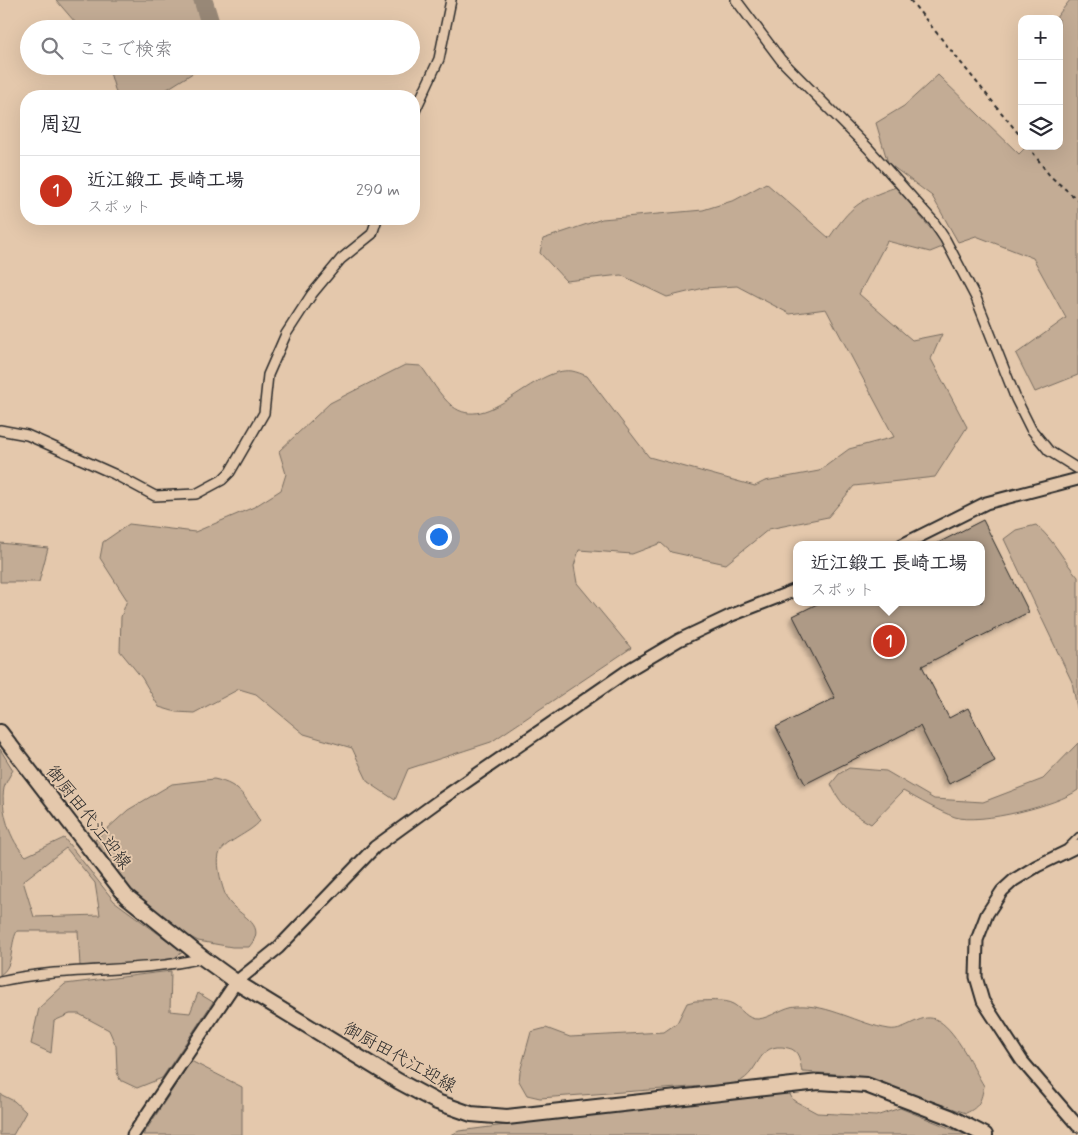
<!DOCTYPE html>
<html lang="ja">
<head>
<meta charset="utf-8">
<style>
  :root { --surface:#fff; --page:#f2f2f3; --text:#2b2b33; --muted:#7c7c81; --line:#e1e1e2; --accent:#c8321e }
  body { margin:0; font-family:Mynerve,"Klee One",sans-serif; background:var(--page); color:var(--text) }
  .controls { position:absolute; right:15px; top:15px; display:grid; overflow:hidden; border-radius:10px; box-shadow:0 5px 20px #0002 }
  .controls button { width:45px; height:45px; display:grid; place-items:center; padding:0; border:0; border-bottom:1px solid var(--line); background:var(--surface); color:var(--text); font:25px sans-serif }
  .you { position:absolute; left:438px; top:536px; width:18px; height:18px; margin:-12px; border:4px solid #fff; border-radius:50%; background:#1a73e8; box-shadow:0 0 0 8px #1a73e833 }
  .badge { display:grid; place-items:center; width:32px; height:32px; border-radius:50%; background:var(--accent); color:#fff; font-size:16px; font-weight:700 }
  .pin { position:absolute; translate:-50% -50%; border:2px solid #fff; box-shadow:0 1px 5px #0006 }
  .popup { position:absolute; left:793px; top:541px; width:192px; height:65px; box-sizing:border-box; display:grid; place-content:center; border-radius:10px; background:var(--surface); filter:drop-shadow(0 1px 4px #0005); font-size:16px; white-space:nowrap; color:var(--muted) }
  .popup b { font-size:19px; color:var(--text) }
  .popup::after { content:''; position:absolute; left:50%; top:100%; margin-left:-10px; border:10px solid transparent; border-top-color:var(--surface) }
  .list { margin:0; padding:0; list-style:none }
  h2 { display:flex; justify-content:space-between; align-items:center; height:65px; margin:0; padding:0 20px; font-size:21px }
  h2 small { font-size:16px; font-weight:400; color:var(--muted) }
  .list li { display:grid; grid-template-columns:32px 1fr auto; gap:15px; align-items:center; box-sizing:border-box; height:70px; padding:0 20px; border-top:1px solid var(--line) }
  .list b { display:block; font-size:19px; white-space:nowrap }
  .list p { margin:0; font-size:16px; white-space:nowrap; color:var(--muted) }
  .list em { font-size:16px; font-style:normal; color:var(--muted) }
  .icon { flex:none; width:28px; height:28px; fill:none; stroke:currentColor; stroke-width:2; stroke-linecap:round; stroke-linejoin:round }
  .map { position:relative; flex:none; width:1078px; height:1135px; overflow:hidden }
  .search { position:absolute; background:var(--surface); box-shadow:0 5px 20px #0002; left:20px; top:20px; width:400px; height:55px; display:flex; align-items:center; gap:12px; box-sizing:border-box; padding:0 18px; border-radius:28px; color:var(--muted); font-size:19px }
  .panel { position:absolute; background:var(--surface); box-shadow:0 5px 20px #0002; left:20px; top:90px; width:400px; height:135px; border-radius:20px }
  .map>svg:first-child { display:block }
</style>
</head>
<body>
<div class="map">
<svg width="1078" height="1135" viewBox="0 0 1078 1135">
  <defs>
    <filter id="shadow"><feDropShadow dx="-3.5" dy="3.5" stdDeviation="2.5" flood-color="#0004"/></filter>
  </defs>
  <rect width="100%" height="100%" fill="#e4c8ac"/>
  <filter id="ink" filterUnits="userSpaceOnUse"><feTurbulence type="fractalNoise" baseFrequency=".02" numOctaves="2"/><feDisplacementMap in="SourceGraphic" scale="10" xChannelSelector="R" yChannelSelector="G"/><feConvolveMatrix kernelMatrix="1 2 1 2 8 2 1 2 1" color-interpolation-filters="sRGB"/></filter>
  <g filter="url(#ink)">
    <path fill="#c3ac95" stroke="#776c60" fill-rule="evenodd" d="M56,0H194L204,29H81Z
      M1070,0H1078V375L1035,392L1016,354L1066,318L1033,258L976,236L958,242L932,196L888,163L876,123L904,106L938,75L1019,154L1027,146H1059V19H1055Z
      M108,66H204L156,96H117Z
      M766,183L829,238C851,206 859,200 896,187L945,246L930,252L887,241L859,294L912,340L942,334L931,359L967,427L935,477L854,486L828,517L769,529L726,564L671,552L661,543L632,554L579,550L574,566L577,583L631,648L491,742L408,769L395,800L368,782L352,748L304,734L256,694L239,689L194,713L176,712L159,707L142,678L120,651L121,617L127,600L100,558L103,542L129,524L195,532L254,507L281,490L286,474L279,451L330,403L405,365L421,366C430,378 440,396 452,406C488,435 534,366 572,371C577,372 582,374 587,376L649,457L755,486L765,481L819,471L849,449L894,437L826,309L790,314L737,286L704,288L667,297L621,275L566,281L540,253L543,239L602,219L703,210L735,200Z
      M1036,525C1054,540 1063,560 1078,577V713L1072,682L1004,539L1016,530Z
      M0,543L48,548L39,582H0Z
      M1078,743V790C1058,805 980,825 955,817C938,811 920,800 903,791L871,824C851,813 841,806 831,784L839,774L849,768L886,771L934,799L983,802L1043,779Z
      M0,749L13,770C10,775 6,782 4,788C0,809 10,842 26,856L64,838L114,901L183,952L171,960L80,966L78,931H17C9,946 15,965 0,975ZM66,848L95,883L100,915L34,917L23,881Z
      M214,779C242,785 245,798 260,821C251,833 221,843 219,855C216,865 223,895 230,903C243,918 268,925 249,947H232L198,941L172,927L154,908L125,889L98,849L95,840L128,810L172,784Z
      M171,971L170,1011L190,1013L198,993L213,1002L162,1078L137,1088L120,1080L117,1072L116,1046L109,1030L79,1014H70L54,1021L51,1053L31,1044L39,1008L65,984Z
      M695,1001C705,1001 724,999 733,1004C741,1008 747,1020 758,1019C771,1018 784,1006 797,1006C829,1004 858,1024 889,1029C906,1032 922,1010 939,1021C957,1032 973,1068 984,1086C981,1100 980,1107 966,1113L854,1075L802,1072C800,1062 800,1050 788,1048C754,1040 762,1078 732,1084L540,1098L527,1095L519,1081L520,1072L531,1032L546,1028L570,1037L664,1032L677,1023L687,1003Z
      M191,1061L242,1087V1135H143Z
      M787,1089L793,1100L817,1113L876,1116L900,1108L967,1135H451L459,1131Z
      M0,1094L14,1101L26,1112L13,1135H0Z"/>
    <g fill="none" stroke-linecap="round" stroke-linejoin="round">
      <path stroke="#988877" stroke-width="19" d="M203,0L212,29"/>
    </g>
    <path fill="#ae9a86" stroke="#2b2b2b" filter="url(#shadow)" d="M983,520L1029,612L922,666L949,718L968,708L995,761L949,784L920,726L805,784L776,727L835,698L793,616L821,602H982V545H934Z"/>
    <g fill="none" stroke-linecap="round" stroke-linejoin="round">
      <g stroke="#2b2b2b" stroke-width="8">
        <path id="service" d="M1067,847L1078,836"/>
      </g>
      <g stroke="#2b2b2b" stroke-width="12">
        <path id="minor" d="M736,0L781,60L868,148L933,221L945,239L976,298L1016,399L1031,429L1049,451L1078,469
          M414,113L439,59L451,0
          M0,430L27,435L114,474L155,496L196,494L222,480L230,472L264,413L268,375L286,334L312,294L341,259L372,234L377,219
          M0,981C67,966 137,974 203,958"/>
      </g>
      <g stroke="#2b2b2b" stroke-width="15">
        <path id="tertiary" d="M902,545L986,503L1078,479
          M1078,846L1037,866L1014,880L1002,891L987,914L977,940L976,977L983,1001L1022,1061L1078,1126
          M133,1135L236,982L278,948L375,847L437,802L630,669L679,640L732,615L796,590"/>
      </g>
      <g stroke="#2b2b2b" stroke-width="18">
        <path id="primary" d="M0,732L126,896L203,958L236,982L398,1081L437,1102L471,1114L507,1117L819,1082L866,1085L950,1117L985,1135"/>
      </g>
      <path stroke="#2b2b2b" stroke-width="2" stroke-dasharray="4 4" stroke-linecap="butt" d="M910,0L1022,138
        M1028,146L1050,176L1078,200"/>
      <use href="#service" stroke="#e4c8ac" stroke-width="4.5"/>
      <use href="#minor" stroke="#e4c8ac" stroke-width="9"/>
      <use href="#tertiary" stroke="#e4c8ac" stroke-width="11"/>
      <use href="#primary" stroke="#e4c8ac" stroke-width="14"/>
    </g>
  </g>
  <g text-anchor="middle" stroke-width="4" stroke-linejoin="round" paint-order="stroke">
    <g font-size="18" fill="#2b2b2b" stroke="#e4c8ac">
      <text transform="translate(89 817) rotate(52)" y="6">御厨田代江迎線</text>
      <text transform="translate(400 1057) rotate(29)" y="6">御厨田代江迎線</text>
    </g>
  </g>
</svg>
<div class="controls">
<button>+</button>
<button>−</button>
<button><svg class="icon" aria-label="layers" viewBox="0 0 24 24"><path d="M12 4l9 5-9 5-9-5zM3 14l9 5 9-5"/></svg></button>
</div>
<div class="you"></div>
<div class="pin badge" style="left:889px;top:641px">1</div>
<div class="popup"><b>近江鍛工 長崎工場</b>スポット</div>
<div class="search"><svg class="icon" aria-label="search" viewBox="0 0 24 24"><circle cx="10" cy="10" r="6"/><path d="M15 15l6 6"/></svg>ここで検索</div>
<section class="panel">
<h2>周辺<small></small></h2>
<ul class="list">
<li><span class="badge">1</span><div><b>近江鍛工 長崎工場</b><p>スポット</p></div><em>290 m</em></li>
</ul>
</section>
</div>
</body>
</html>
